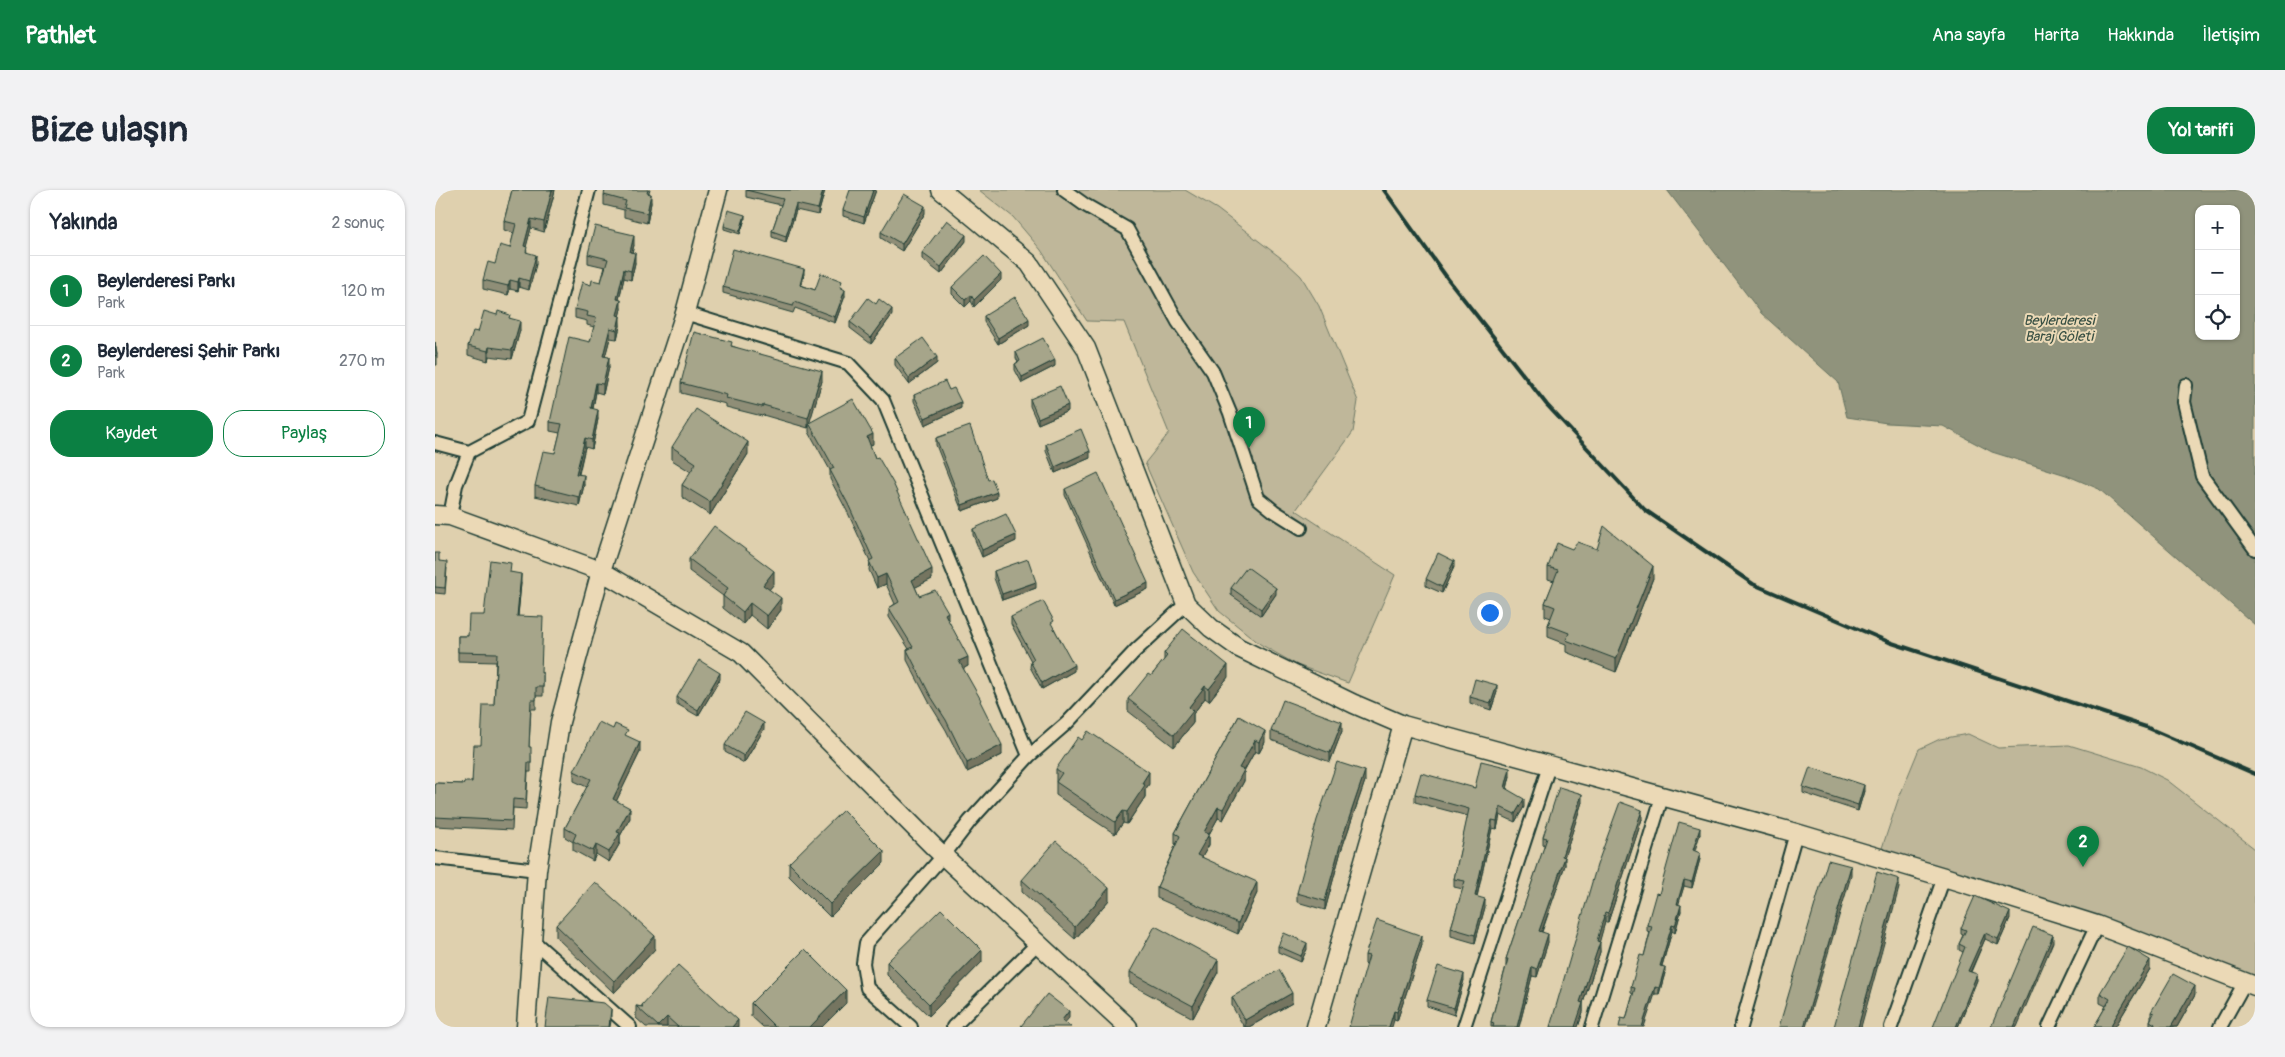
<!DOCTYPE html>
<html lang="tr">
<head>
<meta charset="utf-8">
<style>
  :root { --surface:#fff; --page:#f2f2f3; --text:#1f2937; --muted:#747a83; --line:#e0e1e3; --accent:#0b8043 }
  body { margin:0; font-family:Pangolin,sans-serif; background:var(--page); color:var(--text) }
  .controls { position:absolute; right:15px; top:15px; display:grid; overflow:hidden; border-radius:10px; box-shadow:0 1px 4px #0004 }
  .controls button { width:45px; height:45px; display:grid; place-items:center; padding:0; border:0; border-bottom:1px solid var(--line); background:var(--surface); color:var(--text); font:25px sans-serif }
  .you { position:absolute; left:1054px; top:422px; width:18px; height:18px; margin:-12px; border:4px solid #fff; border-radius:50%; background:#1a73e8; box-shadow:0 0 0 8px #1a73e833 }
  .badge { display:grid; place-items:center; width:32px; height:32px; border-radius:50%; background:var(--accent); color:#fff; font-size:16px; font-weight:700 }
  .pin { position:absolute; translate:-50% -41px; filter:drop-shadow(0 1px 2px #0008) }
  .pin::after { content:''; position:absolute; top:26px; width:18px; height:15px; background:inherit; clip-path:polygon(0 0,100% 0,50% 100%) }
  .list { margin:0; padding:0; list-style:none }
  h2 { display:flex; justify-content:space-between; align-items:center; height:65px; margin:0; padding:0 20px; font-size:21px }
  h2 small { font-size:16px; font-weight:400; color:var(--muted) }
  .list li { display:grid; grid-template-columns:32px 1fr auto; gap:15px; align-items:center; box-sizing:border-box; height:70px; padding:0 20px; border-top:1px solid var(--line) }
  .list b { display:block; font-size:19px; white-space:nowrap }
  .list p { margin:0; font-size:16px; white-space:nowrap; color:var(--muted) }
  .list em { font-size:16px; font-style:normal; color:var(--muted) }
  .actions { display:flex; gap:10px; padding:15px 20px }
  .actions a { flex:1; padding:11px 0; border:1px solid var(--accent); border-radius:20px; text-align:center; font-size:18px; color:var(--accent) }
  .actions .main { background:var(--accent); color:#fff }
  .icon { flex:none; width:28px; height:28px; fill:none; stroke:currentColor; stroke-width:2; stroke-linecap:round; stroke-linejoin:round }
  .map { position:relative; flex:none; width:1820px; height:837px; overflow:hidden; border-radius:20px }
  header { display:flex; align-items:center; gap:30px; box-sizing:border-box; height:70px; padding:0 25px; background:var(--accent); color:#fff }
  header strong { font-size:24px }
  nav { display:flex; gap:28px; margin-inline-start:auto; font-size:18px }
  .intro { display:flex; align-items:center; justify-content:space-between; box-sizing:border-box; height:120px; padding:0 30px }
  h1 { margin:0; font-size:35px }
  .button { padding:12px 22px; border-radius:20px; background:var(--accent); color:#fff; font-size:18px; font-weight:700 }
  main { display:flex; gap:30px; padding:0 30px }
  aside { flex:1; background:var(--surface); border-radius:20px; box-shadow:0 1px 4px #0004 }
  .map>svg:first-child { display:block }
</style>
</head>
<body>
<header>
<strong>Pathlet</strong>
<nav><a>Ana sayfa</a><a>Harita</a><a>Hakkında</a><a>İletişim</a></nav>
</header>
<div class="intro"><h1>Bize ulaşın</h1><a class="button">Yol tarifi</a></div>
<main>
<aside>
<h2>Yakında<small>2 sonuç</small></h2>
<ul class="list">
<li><span class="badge">1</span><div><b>Beylerderesi Parkı</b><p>Park</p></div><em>120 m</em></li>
<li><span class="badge">2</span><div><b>Beylerderesi Şehir Parkı</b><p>Park</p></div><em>270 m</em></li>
</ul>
<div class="actions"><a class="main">Kaydet</a><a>Paylaş</a></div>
</aside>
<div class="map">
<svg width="1820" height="837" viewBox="0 0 1820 837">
  <rect width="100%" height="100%" fill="#dfd0ae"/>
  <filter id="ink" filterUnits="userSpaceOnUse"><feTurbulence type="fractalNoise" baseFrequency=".02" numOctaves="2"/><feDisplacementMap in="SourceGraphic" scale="10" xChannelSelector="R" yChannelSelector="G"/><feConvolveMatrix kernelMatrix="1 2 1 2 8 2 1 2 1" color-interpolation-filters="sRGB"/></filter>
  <g filter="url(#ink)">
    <path fill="#bfb79a" stroke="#6f7a67" d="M544,0H750L782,19L850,71L866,86L884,116L923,211L918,242L861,320L960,385L913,493L862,475L825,454L784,421L758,382L710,273L734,243L689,132L652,131L606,60L578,27Z
      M1533,544L1563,558L1634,555L1706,577L1732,590L1820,659V797L1444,667L1463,610L1484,559L1505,549Z"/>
    <path fill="#90937c" stroke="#63715f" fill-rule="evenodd" d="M1232,0H1820V435L1664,299L1631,285L1557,262L1508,236L1452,233L1412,227L1403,192L1326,123ZM1764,19H1801V146H1764Z"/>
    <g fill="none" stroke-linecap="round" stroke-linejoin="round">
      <g stroke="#1f3d34" stroke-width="16">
        <path id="street" d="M629,0L650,15L692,39L743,132L778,182L795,223L823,308L839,321L866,338
          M250,123L413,173L448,210L594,566L535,631L508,666L431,753L428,773L432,798L476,837
          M1751,195L1749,212L1767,286L1820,359
          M0,253L34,262L93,231L154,0
          M15,326L21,295L34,262
          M594,566L632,533L701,460L751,414
          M0,668L102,680
          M97,750L195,837
          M518,837L603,753
          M1029,837L1114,576
          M1157,837L1227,607
          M1306,837L1361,643
          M1456,837L1509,687
          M1614,837L1662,735
          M1785,837L1810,792"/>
      </g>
      <g stroke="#1f3d34" stroke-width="21">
        <path id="secondary" d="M506,0L594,73L651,158L751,414L776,438L804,458L919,514L968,535L1361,643L1509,687L1662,735L1820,796
          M0,325L15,326L166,381L306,463L500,658L693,837
          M91,837L102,680L125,532L166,381L250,123L283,0
          M881,837L968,535"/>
      </g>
      <use href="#street" stroke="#ebd9b6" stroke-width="12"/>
      <use href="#secondary" stroke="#ebd9b6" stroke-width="18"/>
      <path stroke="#1f3d34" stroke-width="4" d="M949,0L1013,89L1112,215L1210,320L1318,394L1454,452L1711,537L1820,584"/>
    </g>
    <path fill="#8f8e77" stroke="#1f3d34" d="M77,0H120L109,42L96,38L91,56L92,63L101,74L94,100L84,97L83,101L75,99L73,105L48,99V90L60,74L75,58L79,43L69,40V31Z
      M215,0L214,3L216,13L212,33L189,27V20L169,15V5Z
      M311,0H390L383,25L361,20L351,52L337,47V41L346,15L311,7Z
      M441,0L429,33L408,26V20Z
      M490,23L467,61L446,48V42Z
      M310,29L305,44L289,39V36Z
      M531,51L506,84L487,69V63Z
      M199,55L197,63L200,73L196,90L189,88L184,109L186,119L184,126L185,136L182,149L175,148L170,166L174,177L168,204L161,202L158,219L163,229L157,259L150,257L144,284L149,295L144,316L100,306V296L120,263L125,243L115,241V232L155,152L159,137L152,135V131L140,128V119L166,92L170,77L153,73V64Z
      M369,85L366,95L380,100L407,97L410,106L400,133L360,118L358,123L288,103V97Z
      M566,90L539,117L536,111L530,117L517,104V97Z
      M441,114L457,125L436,154L415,138V132Z
      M549,126L594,135L563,154L549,132Z
      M75,128L85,140L77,169L54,166L53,171L33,165V156L43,142Z
      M0,152L2,165V175H0Z
      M297,156L387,191L374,233L438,254L435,255L440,268L497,389L480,397L484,406L513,430L533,476L528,478L546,515L567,565L532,582L511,540L495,514L472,470V460L474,459L454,427V418L460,414L451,394L442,398L434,380L435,371L413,323L395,289V280L374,242V233L373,238L328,225L327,226L291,217V214L246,203V193Z
      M581,162L620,176L587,193L580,180V174L583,172L581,168Z
      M460,168L502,173L474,194L460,175Z
      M514,200L526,218L490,235L479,211V205Z
      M595,209L633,221L603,234L595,216Z
      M501,248L553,290L562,308L527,321L501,255Z
      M611,254L655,268L620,283L611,261Z
      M237,257L313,264L275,325L247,307V295L256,282L237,270Z
      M630,299L713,399L679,415L630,305Z
      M538,339L581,351L547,367L538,345Z
      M0,363L4,371L12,378L10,404L0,403Z
      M254,369L339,394L334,399L346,420L332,439L315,425L308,434L288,418V406L254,381Z
      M1019,377L1007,403L991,396V389Z
      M1113,377L1218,388L1181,482L1131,462V454L1113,447V435L1116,428L1110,426V413L1119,391L1113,389Z
      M559,381L601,398L567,410L559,388Z
      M76,382L86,393L83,426L106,483H108V506H101V519H96L94,557L96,566V582H93L91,619L78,618L77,640L0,636V593L29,594L37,592L46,555L59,515L61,472L23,471V446H33L49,425Z
      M796,398L841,404L826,426L796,405Z
      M576,427L619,438L639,481L607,499L595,477L596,471L576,434Z
      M729,463L793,487L774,511L770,508L758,524V533L739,557L693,521V509L716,486L729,470Z
      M285,489L263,526L242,514V507Z
      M1062,502L1056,520L1035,513V507Z
      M804,526L830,552L824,563L820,561L809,581V591L788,630L783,628L774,644V655L767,667L822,703L803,744L722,708V697L741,654H740V643Z
      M329,539L309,573L290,562V555Z
      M836,541H907L895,572L836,550Z
      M193,547L205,562L181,611L195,628L185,646V653L174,672L161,664L158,671L138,660V652L130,647V638L152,597L139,591V581Z
      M621,579L714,594L710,600V607L692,634L688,633L680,644L621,605Z
      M1075,586L1072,599L1089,617L1080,632L1065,625L1062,639L1057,638L1042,707L1050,717L1040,753L1016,746V738L1028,699L1019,697V689L1033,626L980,612V604L1040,598Z
      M930,591L906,661L890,720L862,712V703Z
      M1368,597L1429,601L1423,621L1368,603Z
      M1147,612L1129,667L1130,675L1107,742L1113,752L1102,787L1097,786L1084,837H1056V832L1071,776V769L1110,655H1108V647Z
      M1207,629L1173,732H1170L1164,752L1165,762L1148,813V822L1143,837H1115Z
      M1265,644L1259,661L1265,669L1257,698L1249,696L1243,714L1246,721L1240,743L1237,741L1227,776L1230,783L1224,804H1220L1191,829L1198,804L1196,803V797L1209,766L1215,742L1212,741V735L1224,704Z
      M354,673H449L395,727L354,686Z
      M587,690L674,710L640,749L587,702Z
      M1575,728L1563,755L1550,749L1536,782L1542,790L1523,837L1528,762L1524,760V754L1528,745L1526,744V738Z
      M121,735L220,759L179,803L121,747Z
      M987,755L962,831L959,830L931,775L930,774V765Z
      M843,756L872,759L866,772L843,762Z
      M452,772H547L494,826L452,785Z
      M1715,779L1680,837H1659L1671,816L1665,813V803Z
      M695,782H783L758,828L695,794Z
      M1029,790L1019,825L992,816V810Z
      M1760,805L1742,837H1715V831L1716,828V822Z
      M797,807L857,813L814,837H809L797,816Z
      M316,813H411L387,837H328L316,826Z
      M207,815L303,837H211L201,828V816L207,817Z"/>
    <path fill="#747461" stroke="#1f3d34" d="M117,0H120L109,42V32Z
      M388,0H390L383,25V19Z
      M438,0H441L429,33V27Z
      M216,4V13L212,33V23Z
      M361,14V20L351,52V46Z
      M490,16V23L467,61V54Z
      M310,25V29L305,44V41Z
      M96,29V38L89,65V56Z
      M199,45V55L195,71V62Z
      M531,45V51L506,84V77Z
      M200,63V73L196,90V81Z
      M101,65V74L94,100V91Z
      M189,79V88L182,118V109Z
      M369,79V85L365,101V95Z
      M566,84V90L539,117V110Z
      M84,88V97L83,101V92Z
      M75,90V99L73,105V96Z
      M410,100V106L400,133V127Z
      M536,105V111L530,117V110Z
      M186,110V119L182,135V125Z
      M457,119V125L436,154V148Z
      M185,126V136L182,149V140Z
      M594,129V135L563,154V148Z
      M85,131V140L77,169V160Z
      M175,138V148L168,175V166Z
      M54,157V166L53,171V161Z
      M174,167V177L168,204V194Z
      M502,167V173L474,194V188Z
      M620,170V176L587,193V187Z
      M387,181V191L373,238V228Z
      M161,193V202L156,227V218Z
      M526,212V218L490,235V228Z
      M633,215V221L603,234V228Z
      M163,220V229L157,259V250Z
      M438,244V254L432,257V247Z
      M150,248V257L141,293V284Z
      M313,252V264L275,325V312Z
      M655,261V268L620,283V277Z
      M149,285V295L144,316V307Z
      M562,302V308L527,321V315Z
      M581,345V351L547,367V360Z
      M1019,371V377L1007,403V397Z
      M1218,376V388L1181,482V469Z
      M497,379V389L477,399V390Z
      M339,381V394L328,407V395Z
      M86,384V393L82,435V426Z
      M451,384V394L442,398V388Z
      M601,392V398L567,410V404Z
      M713,393V399L679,415V409Z
      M841,398V404L826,426V419Z
      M346,408V420L332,439V426Z
      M315,413V425L308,434V422Z
      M513,422V431L510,424Z
      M533,467V476L524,481V471Z
      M639,475V481L607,499V493Z
      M793,475V487L774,511V499Z
      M285,483V489L263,526V520Z
      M1062,495V502L1056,520V513Z
      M770,496V508L758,524V533L739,557V545L754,517Z
      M907,532V541L895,572V563Z
      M329,533V539L309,573V566Z
      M830,541V552L824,563V552Z
      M820,550V561L809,581V591L788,630V619L804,578Z
      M205,552V562L178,618V609Z
      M567,555V565L532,582V573Z
      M1075,578V586L1070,606V598Z
      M930,581V591L906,661L890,720V711L906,652Z
      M714,582V594L710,600V607L692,634V622L707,593Z
      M1429,595V601L1423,621V615Z
      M1147,604V612L1127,674V666Z
      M1089,609V617L1080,632V624Z
      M783,617V628L772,648L774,644V655L762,676V665L769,642Z
      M1065,617V625L1062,639V631Z
      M195,618V628L185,646V653L174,672V662L182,642Z
      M1207,620V629L1173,732V723Z
      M688,621V633L680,644V632Z
      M1057,630V638L1040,715V706Z
      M1265,638V644L1258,667V660Z
      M161,655V664L158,671V661Z
      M449,661V673L395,727V714Z
      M1265,663V669L1257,698V692Z
      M1130,667V675L1104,749V741Z
      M1416,676V686L1371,837H1369Z
      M1464,689V698L1426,837H1423Z
      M1249,690V696L1242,720V714Z
      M822,692V703L803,744V733Z
      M674,698V710L640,749V737Z
      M1050,709V717L1040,753V745Z
      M1246,715V721L1240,743V736Z
      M1170,722V732L1162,761V751Z
      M1575,722V728L1563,755V749Z
      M1237,735V741L1225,782V776Z
      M1550,743V749L1533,787V781Z
      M1113,744V752L1102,787V779Z
      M1618,745V752L1582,837H1579Z
      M220,746V759L179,803V791Z
      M987,746V755L962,831V822Z
      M1165,752V762L1148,813V822L1143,837H1140L1145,812Z
      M872,753V759L866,772V766Z
      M547,760V772L494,826V814Z
      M783,770V782L758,828V816Z
      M1715,770V779L1680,837H1676V835Z
      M1097,777V786L1084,837H1082Z
      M1230,777V783L1224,804V798Z
      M1029,784V790L1019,825V818Z
      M1542,784V790L1523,837H1521Z
      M1760,796V805L1742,837H1736Z
      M1220,797V804L1209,837H1207Z
      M411,800V813L387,837H375Z
      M857,803V813L814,837H810V830Z
      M176,819V831L175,837H174Z
      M634,821V828L627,836V830Z
      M959,821V830L957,837H954Z
      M232,827V837H223V836Z
      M303,830V837H297Z"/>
    <path fill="#a6a58a" stroke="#1f3d34" d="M77,0H117L109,32L96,29L89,56L92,57L91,62L101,65L94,91L84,88L83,92L75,90L73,96L48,90L53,72L60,74L65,55L75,58L81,34L69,31Z
      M170,0H213L212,3L216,4L212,23L189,18L191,11L169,5Z
      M311,0H388L383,19L361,14L351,46L337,41L348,9Z
      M415,0H438L429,27L408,20Z
      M469,4L490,16L467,54L446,42Z
      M293,20L310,25L305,41L289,36Z
      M512,30L531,45L506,77L487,63Z
      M160,36L199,45L195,62L200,63L196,81L189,79L182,109L186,110L182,125L185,126L182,140L175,138L168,166L174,167L168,194L161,193L156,218L163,220L157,250L150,248L141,284L149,285L144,307L100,296L108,261L120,263L127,234L115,232L134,147L155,152L161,128L152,126L153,122L140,119L147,92L156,95L157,90L166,92L173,69L153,64Z
      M298,59L369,79L365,95L380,100L386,83L407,91L405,97L410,100L400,127L360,112L358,116L288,97Z
      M549,66L566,84L539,110L536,105L530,110L517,97Z
      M580,107L594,129L563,148L549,126Z
      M433,108L441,114L444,109L457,119L436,148L415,132Z
      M49,121L62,125L63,121L75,125L74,128L85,131L77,160L54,157L53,161L33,156L38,141L43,142Z
      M259,142L297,152L296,156L387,181L373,228L328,215L327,217L291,208L292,205L246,193Z
      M488,148L502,167L474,188L460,168Z
      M608,148L620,170L587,187L580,174L585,171L581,162Z
      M0,152L2,165L0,166Z
      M510,191L514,200L519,198L526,212L490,228L479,205Z
      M625,196L633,215L603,228L595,209Z
      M418,209L438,244L432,247L440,268L443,267L458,293L497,379L477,390L484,406L500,400L513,422L510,424L533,467L524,471L546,510L545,511L567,555L532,573L511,530L495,505L472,460L478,457L454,418L464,412L451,384L442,388L434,371L438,369L413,314L395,280L399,278L374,233Z
      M261,219L313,252L275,312L247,295L261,273L237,257Z
      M535,236L553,290L557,289L562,302L527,315L501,248Z
      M646,239L655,261L620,277L611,254Z
      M663,283L713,393L679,409L630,299Z
      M571,324L581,345L547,360L538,339Z
      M279,336L339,381L328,395L346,408L332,426L315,413L308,422L288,406L293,398L254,369Z
      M1169,336L1218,376L1181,469L1131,450L1134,443L1113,435L1120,417L1110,413L1123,380L1113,377L1122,353L1137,359L1142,352L1162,359Z
      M0,363H4V371L12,372L10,398L0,397Z
      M1003,363L1019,371L1007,397L991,389Z
      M593,369L601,392L567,404L559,381Z
      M55,370L76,373L75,382L86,384L82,426L108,427L106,483H108V497H101V510H96L94,557H96V573H93L91,610L78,609L77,631L0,627V593L29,594V592H37L39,555H46L48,515H59L62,463L23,462V446H33L34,425H49Z
      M812,377L841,398L826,419L796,398Z
      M608,411L619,431L616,433L639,475L607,493L595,471L599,469L576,427Z
      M748,439L793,475L774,499L770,496L754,517L758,521L739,545L693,509L713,484L716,486L732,466L729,463Z
      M264,470L285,483L263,520L242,507Z
      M1040,489L1062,495L1056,513L1035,507Z
      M848,510L907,532L895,563L836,541Z
      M310,522L329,533L309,566L290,555Z
      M804,526L830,541L824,552L820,550L804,578L809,580L788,619L783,617L769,642L774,644L762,665L822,692L803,733L722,697L745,646L740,643Z
      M164,532L178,539L180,534L193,540L190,545L205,552L178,609L195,618L182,642L185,643L174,662L161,655L158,661L138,651L141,644L130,638L156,589L139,581Z
      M653,541L714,582L707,593L710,595L692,622L688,621L680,632L621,592L627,583L621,579L643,547L647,550Z
      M1046,571L1075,578L1070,598L1089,609L1080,624L1065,617L1062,631L1057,630L1040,706L1050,709L1040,745L1016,738L1030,691L1019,689L1034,619L980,604L986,583L1040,598Z
      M902,572L930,581L906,652L890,711L862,703L882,630Z
      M1375,577L1429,595L1423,615L1368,597Z
      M1124,597L1147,604L1127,666L1130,667L1104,741L1113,744L1102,779L1097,777L1082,837H1058L1059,833L1056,832L1073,769H1071L1112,648L1108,647Z
      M1185,612L1207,620L1173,723L1170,722L1162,751L1165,752L1145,812L1148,813L1140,837H1115L1162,675Z
      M408,620L449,661L395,714L354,673Z
      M1244,632L1265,638L1258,660L1265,663L1257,692L1249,690L1242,714L1246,715L1240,736L1237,735L1225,776L1230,777L1224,798L1220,797L1207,837H1184L1186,828L1191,829L1200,798L1196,797L1205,765L1209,766L1217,736L1212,735L1221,703L1224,704Z
      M621,651L674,698L640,737L587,690Z
      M1393,670L1416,676L1369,837H1344Z
      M1442,682L1464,689L1423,837H1399Z
      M160,692L220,746L179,791L121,735Z
      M1540,706L1575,722L1563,749L1550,743L1533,781L1542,784L1521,837H1498L1530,757L1524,754L1531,740L1526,738Z
      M506,719L547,760L494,814L452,772Z
      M942,730L987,746L962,822L959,821L954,837H914L934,766L930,765Z
      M720,736L783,770L758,816L695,782Z
      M1598,737L1618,745L1579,837H1556Z
      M849,743L872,753L866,766L843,756Z
      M1693,757L1715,770L1676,835L1679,837H1659L1675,809L1665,803Z
      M370,759L411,800L375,837H340L316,813Z
      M243,775L303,830L297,837H243L232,827L223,836L201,816L208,817L207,815Z
      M1003,776L1029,784L1019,818L992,810Z
      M844,780L857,803L810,830L797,807Z
      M1738,784L1760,796L1736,837H1719L1720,834L1715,831L1719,823L1716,822Z
      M612,804L634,821L627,830L636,837H588L586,836Z
      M114,807L169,813L176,819L174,837H110Z"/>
  </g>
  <g text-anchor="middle" stroke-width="4" stroke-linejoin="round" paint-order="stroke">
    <g font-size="14" font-style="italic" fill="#364e42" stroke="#ebd9b6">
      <text x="1624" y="135">Beylerderesi<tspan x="1624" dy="16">Baraj Göleti</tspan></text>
    </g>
  </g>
</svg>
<div class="controls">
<button>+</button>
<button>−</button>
<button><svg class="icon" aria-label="locate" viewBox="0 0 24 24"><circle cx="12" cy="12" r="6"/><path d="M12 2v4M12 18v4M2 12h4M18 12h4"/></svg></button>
</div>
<div class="you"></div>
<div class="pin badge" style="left:814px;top:258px">1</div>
<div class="pin badge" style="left:1648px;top:677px">2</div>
</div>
</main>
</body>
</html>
